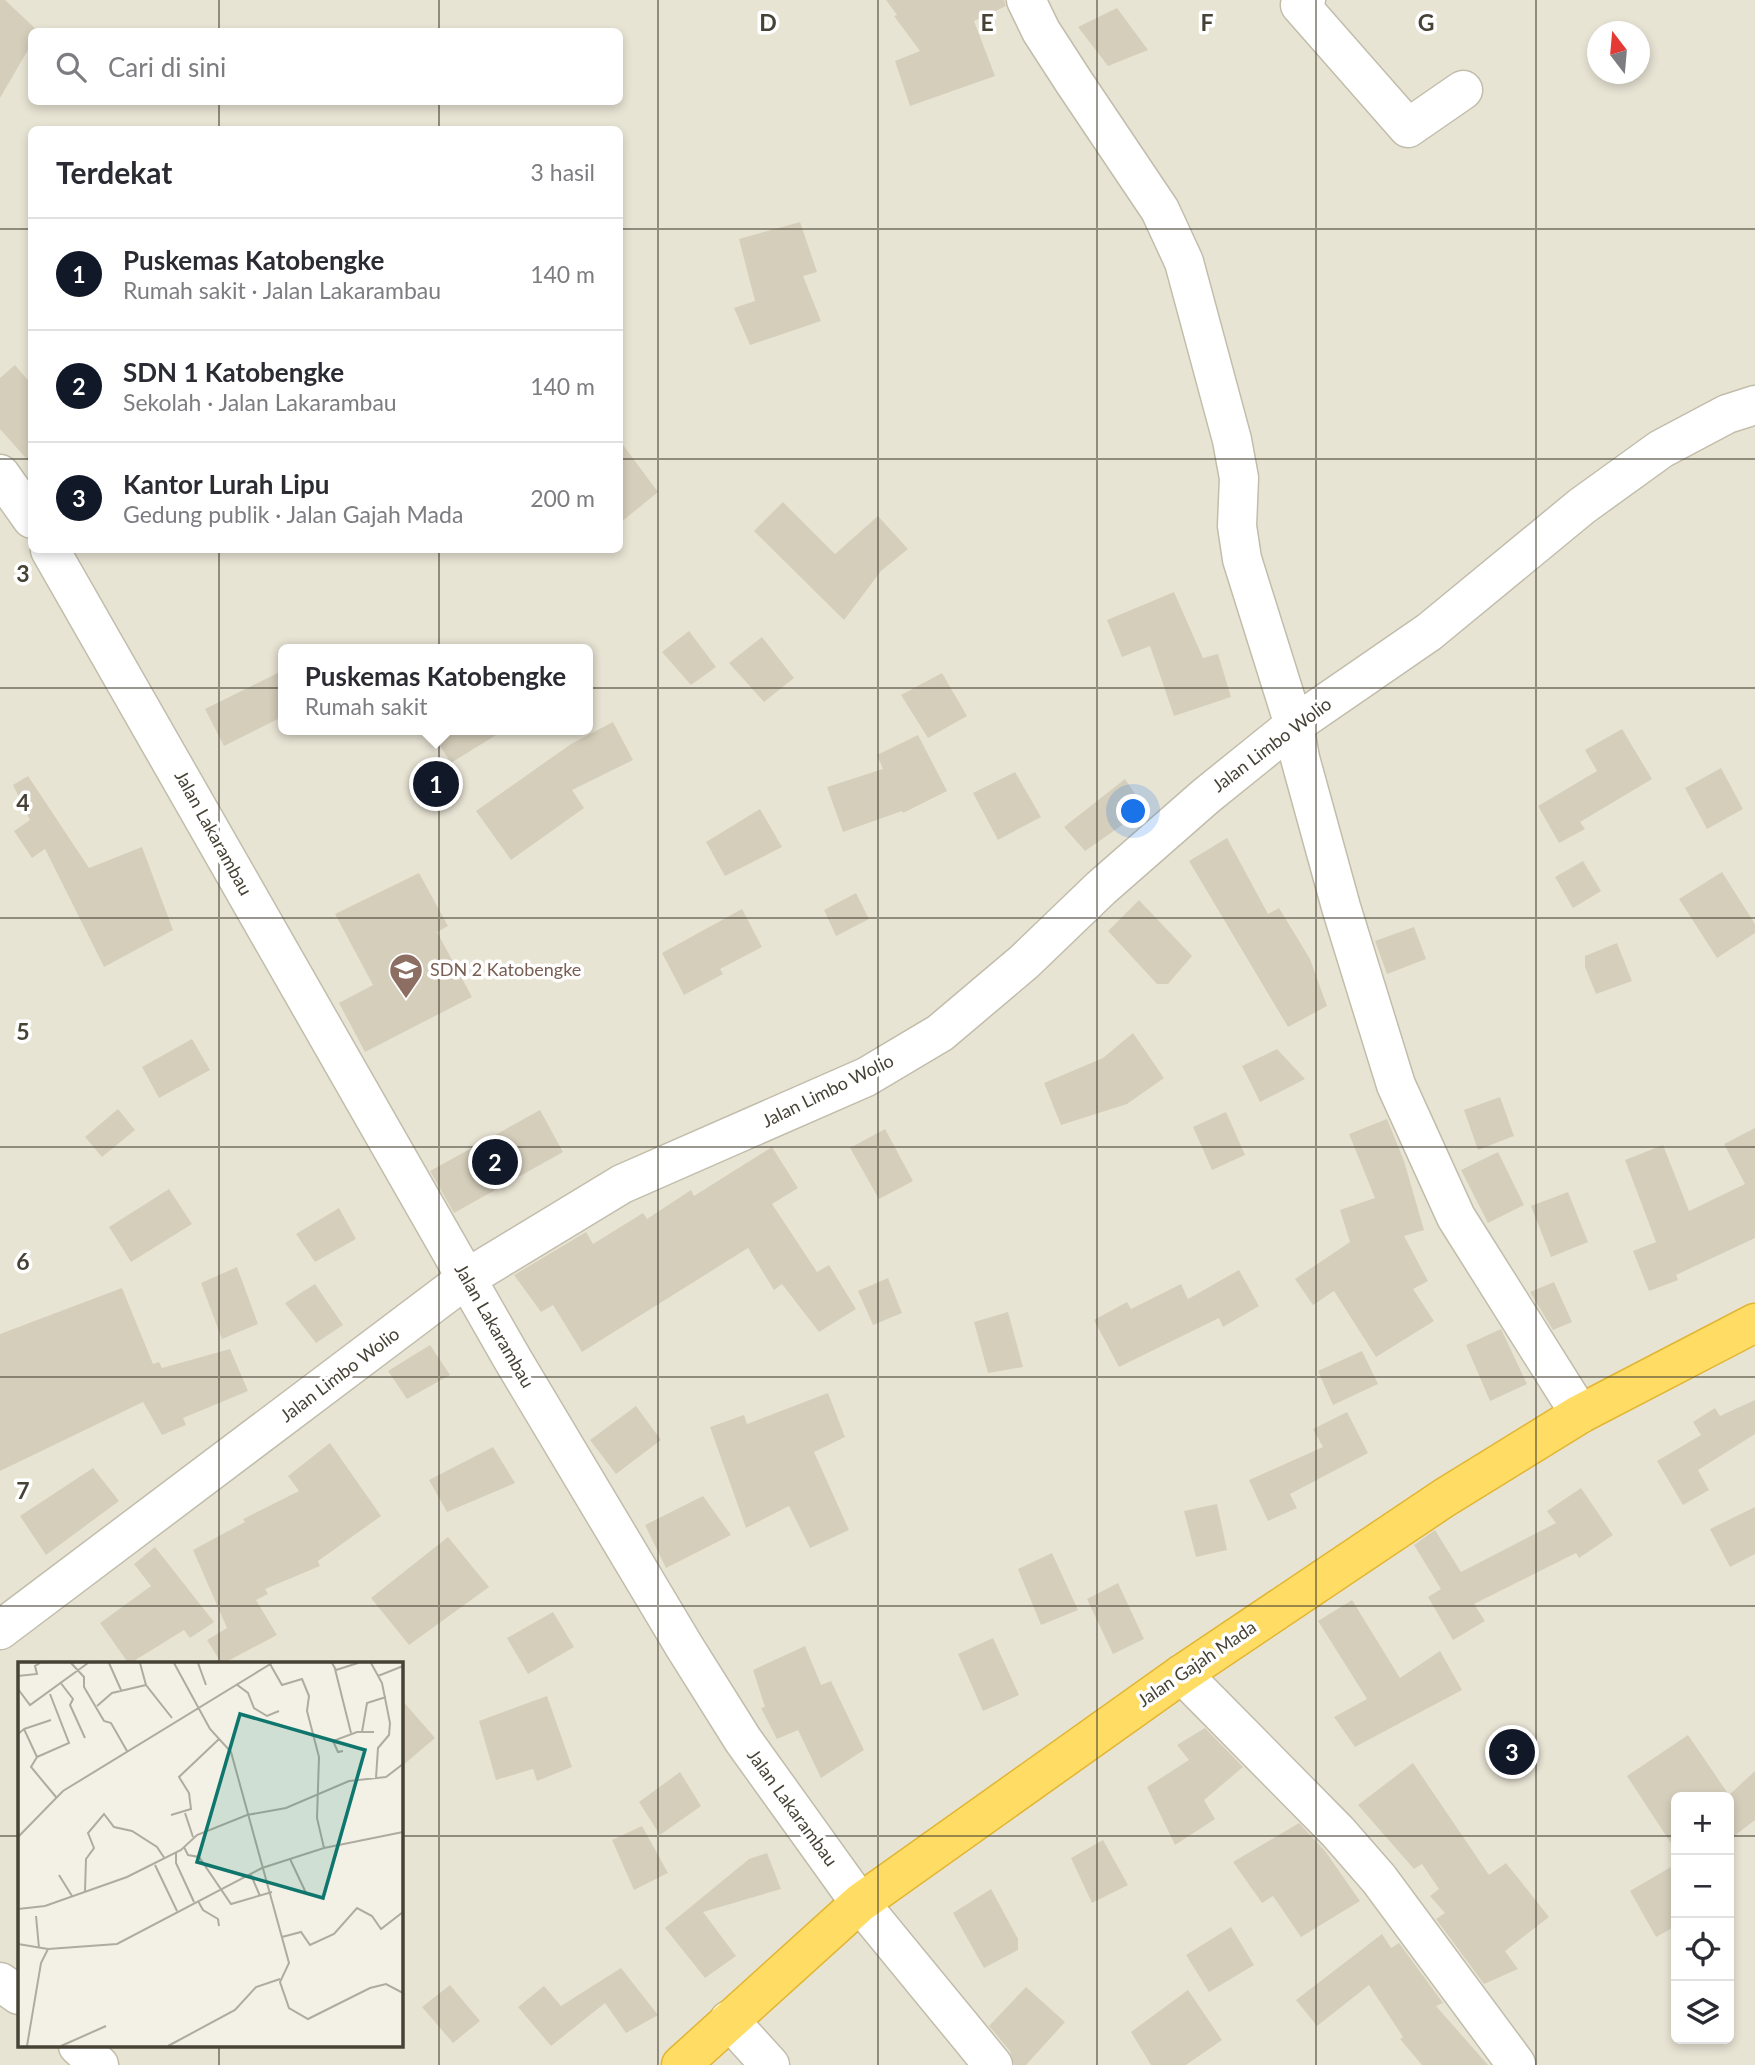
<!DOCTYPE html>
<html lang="id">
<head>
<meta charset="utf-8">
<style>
  :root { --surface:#fff; --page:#f2f2f3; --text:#2b2b33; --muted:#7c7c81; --line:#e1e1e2; --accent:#111827 }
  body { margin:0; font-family:Lato,sans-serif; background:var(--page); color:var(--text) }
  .controls { position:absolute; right:21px; bottom:21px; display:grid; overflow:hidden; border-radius:10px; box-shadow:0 4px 10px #0003 }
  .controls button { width:63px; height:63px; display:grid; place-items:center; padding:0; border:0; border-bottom:2px solid var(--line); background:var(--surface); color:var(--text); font:35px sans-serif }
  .compass { position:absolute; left:1587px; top:21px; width:63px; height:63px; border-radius:50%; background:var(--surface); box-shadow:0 4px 10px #0003; rotate:344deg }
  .you { position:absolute; left:1134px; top:812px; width:24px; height:24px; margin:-18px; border:5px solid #fff; border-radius:50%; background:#1a73e8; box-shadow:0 0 0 10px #1a73e833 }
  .badge { display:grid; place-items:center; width:46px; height:46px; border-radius:50%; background:var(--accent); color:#fff; font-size:23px; font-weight:700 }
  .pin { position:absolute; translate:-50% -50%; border:4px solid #fff; box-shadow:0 2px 7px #0006 }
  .popup { position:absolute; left:278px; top:644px; width:315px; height:91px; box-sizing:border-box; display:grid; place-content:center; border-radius:10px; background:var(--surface); filter:drop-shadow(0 2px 5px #0005); font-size:23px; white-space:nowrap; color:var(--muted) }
  .popup b { font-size:26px; color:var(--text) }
  .popup::after { content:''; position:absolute; left:50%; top:100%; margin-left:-14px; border:14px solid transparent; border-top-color:var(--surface) }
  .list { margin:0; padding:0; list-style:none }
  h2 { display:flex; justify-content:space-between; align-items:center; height:91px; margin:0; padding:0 28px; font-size:30px }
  h2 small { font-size:23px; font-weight:400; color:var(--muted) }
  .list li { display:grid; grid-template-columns:46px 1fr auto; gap:21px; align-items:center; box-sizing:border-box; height:112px; padding:0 28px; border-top:2px solid var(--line) }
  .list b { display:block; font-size:26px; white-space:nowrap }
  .list p { margin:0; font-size:23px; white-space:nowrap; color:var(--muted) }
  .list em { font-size:23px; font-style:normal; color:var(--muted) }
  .icon { flex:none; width:38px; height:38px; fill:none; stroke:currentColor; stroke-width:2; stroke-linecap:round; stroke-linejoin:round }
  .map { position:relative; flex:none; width:1755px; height:2065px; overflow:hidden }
  .search { position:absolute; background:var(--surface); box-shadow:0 4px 10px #0003; left:28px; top:28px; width:595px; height:77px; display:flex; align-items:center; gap:18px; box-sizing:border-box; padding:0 24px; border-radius:10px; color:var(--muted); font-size:26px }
  .panel { position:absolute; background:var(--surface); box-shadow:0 4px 10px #0003; left:28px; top:126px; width:595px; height:427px; border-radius:10px }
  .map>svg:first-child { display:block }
</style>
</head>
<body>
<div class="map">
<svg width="1755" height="2065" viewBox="0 0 1755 2065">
  <rect width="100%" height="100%" fill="#f3f1e6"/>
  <path fill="#e8e4d4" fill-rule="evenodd" d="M0,0H1755V2065H0ZM32,32H620V102H32ZM1598,32H1640V74H1598ZM32,130H620V550H32ZM284,649H588V730H284ZM19,1664H401V2046H19ZM1676,1797H1729V2039H1676Z"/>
  <path fill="#d5cebb" d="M0,0H5L38,31L32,32V43L0,98Z
    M886,0H1004L1006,6L974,21L995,76L910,106L895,61L920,51L894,16L897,15Z
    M1117,8L1148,50L1108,66L1078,27Z
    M800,222L817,272L803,276L821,321L750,345L734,308L755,301L739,239Z
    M15,365L32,385V465L0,429V378Z
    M620,441L658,492L620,523Z
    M783,502L835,554L878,516L908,549L881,571L844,620L754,531Z
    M1174,592L1203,658L1218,654L1231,697L1174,716L1150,646L1122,657L1107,620Z
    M689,631L716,667L691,685L662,652Z
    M762,637L794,678L764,702L729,663Z
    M284,670V716L224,746L205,709Z
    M942,673L967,716L928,738L901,695Z
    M613,722L633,760L572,790L584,808L511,860L476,811L571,744Z
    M1622,729L1652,779L1580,822L1585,829L1559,843L1538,806L1597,771L1585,750Z
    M430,730H504L451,763Z
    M918,735L947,791L903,813L902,811L843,832L827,787L883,769L877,755Z
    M1721,768L1743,809L1707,829L1685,788Z
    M1015,772L1041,817L998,840L973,793Z
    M28,776L89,868L142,847L173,930L104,967L45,849L32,858L14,831L30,820L13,785Z
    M1125,779L1145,809L1085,851L1064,827Z
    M760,809L782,847L725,876L706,842Z
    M1227,838L1268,914L1279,908L1310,959L1327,1006L1288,1027L1189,861Z
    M1583,861L1601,891L1573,908L1555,877Z
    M1722,872L1755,924V933L1717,958L1679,899Z
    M419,873L448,926L437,932L472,997L365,1052L339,1003L373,985L335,914Z
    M856,893L869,919L836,936L824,910Z
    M1139,900L1192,956L1168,984H1157L1108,931Z
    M742,909L762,947L720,969L723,974L684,995L662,953Z
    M1414,927L1426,959L1387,974L1375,941Z
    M1617,943L1632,981L1596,994L1585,967V956Z
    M1133,1033L1164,1078L1127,1104L1061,1125L1044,1083L1103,1058Z
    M192,1039L210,1070L159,1098L142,1067Z
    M1277,1049L1305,1079L1260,1102L1242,1066Z
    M1500,1097L1514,1136L1478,1150L1464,1110Z
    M118,1109L135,1130L102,1157L85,1137Z
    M540,1110L563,1152L454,1213L430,1171Z
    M1226,1112L1245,1155L1212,1170L1193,1127Z
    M1387,1119L1404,1161L1424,1230L1404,1236L1428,1281L1413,1289L1434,1321L1376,1357L1334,1291L1313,1305L1295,1279L1350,1242L1340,1210L1375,1198L1349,1134Z
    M1755,1128V1238L1676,1275L1678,1280L1649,1291L1633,1251L1656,1242L1625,1160L1663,1145L1689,1211L1745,1184L1724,1144Z
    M885,1129L913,1181L879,1199L850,1148Z
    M772,1147L798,1188L772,1204L817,1272L829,1265L856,1309L819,1332L782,1284L774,1290L748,1248L582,1352L553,1305L541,1312L514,1275L586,1232L593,1244L643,1213L647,1219L691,1190L694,1196Z
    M1498,1152L1524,1205L1488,1223L1461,1170Z
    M169,1189L192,1224L131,1262L109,1227Z
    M1568,1192L1588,1242L1551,1257L1531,1206Z
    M339,1208L356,1239L315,1262L296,1234Z
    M237,1267L258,1324L222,1339L201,1283Z
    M1239,1270L1259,1306L1223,1327L1219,1318L1119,1367L1094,1320L1127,1302L1131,1309L1181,1284L1188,1299Z
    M888,1278L902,1313L873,1325L858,1291Z
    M1554,1282L1572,1322L1553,1330L1530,1292Z
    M315,1284L343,1325L316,1343L285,1303Z
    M122,1288L153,1364L159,1362L162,1368L230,1349L248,1391L183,1418L186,1425L162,1435L143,1402L0,1471V1334Z
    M1008,1312L1023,1367L988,1373L974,1322Z
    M1501,1329L1527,1384L1490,1401L1466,1345Z
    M430,1345L450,1375L407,1399L388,1371Z
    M1362,1351L1378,1384L1333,1405L1318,1371Z
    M828,1393L845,1437L814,1452L849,1530L810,1548L789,1506L746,1528L710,1427L744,1415L747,1424Z
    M1755,1400V1434L1698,1470L1709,1490L1683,1505L1657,1461L1701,1435L1693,1422L1715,1408L1720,1416Z
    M636,1406L661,1440L616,1474L590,1440Z
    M1347,1412L1368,1453L1290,1494L1297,1508L1268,1521L1249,1480L1323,1447L1313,1429Z
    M330,1443L381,1516L318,1561L320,1566L265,1589L268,1594L256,1600L277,1635L222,1664L207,1640L227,1628L193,1550L245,1522L243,1519L299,1491L288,1476Z
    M493,1447L515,1483L447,1512L429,1480Z
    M93,1468L119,1501L46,1555L20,1516Z
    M1581,1488L1613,1535L1579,1558L1576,1553L1474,1604L1485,1621L1453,1640L1428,1597L1441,1589L1414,1545L1435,1530L1461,1572L1556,1523L1547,1511Z
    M703,1496L731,1535L666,1568L645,1525Z
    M1217,1504L1227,1550L1196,1557L1184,1511Z
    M1755,1507V1554L1730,1567L1710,1529Z
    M448,1537L489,1587L409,1645L371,1598Z
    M155,1547L214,1622L190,1638L184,1630L129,1664L100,1623L151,1586L134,1564Z
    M1052,1553L1078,1610L1041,1625L1018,1569Z
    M1118,1583L1144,1639L1113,1654L1087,1599Z
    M1352,1600L1400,1678L1440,1651L1462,1690L1355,1747L1334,1717L1367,1699L1318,1621Z
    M553,1612L574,1647L528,1674L507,1638Z
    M993,1638L1019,1695L983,1711L958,1654Z
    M805,1646L821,1685L831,1681L864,1750L821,1778L798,1730L777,1739L761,1708L765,1707L753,1670Z
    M547,1696L572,1767L537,1781L533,1769L496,1780L479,1721Z
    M401,1699L435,1738L401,1767Z
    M1205,1728L1243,1767L1204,1800L1215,1819L1175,1845L1147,1787L1189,1760L1177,1745Z
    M1688,1735L1729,1795L1755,1771V1820L1729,1840V1797H1676V1851L1627,1776Z
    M1413,1763L1489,1875L1506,1863L1549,1917L1505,1951L1518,1969L1484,1984L1436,1919L1445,1913L1430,1896L1439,1889L1422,1864L1414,1869L1358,1805Z
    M680,1772L701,1806L660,1835L639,1802Z
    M1299,1823L1325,1851L1360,1901L1301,1937L1273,1896L1262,1903L1233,1862Z
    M642,1826L668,1873L634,1890L612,1840Z
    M1103,1840L1128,1885L1092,1903L1071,1858Z
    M767,1853L781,1889L703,1912L736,1956L705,1978L665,1928L749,1859Z
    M1676,1864V1926L1656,1937L1630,1891Z
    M991,1889L1018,1939V1950L984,1968L953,1913Z
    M1231,1927L1254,1965L1209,1992L1186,1955Z
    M1382,1934L1391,1948L1399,1943L1443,2003L1436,2006L1488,2065H1422L1400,2039L1403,2037L1369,1985L1317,2026L1296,2000Z
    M621,1968L658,2015L626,2033L605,2003L551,2046L518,2007L544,1986L561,2006Z
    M450,1985L480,2021L453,2043L422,2007Z
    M1026,1987L1065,2022L1026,2065H1014L1010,2051L989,2026Z
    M1188,1990L1222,2040L1186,2065H1151L1131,2032Z"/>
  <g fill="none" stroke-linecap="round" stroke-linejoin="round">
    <g stroke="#c2bdab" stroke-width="41">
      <path id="minor" d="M1026,0L1041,31L1074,82L1160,210L1184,262L1232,440L1239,478L1237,526L1242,559L1294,725L1300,758L1341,907L1396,1085L1456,1217L1580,1414
        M1306,0L1300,5L1408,128L1463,90
        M0,474L32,519
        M50,550L513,1360L684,1646L743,1740L860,1903L993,2065
        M0,1630L467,1278L622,1184L866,1077L940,1033L1024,962L1101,888L1206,796L1294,725L1429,632L1582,506L1661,449L1727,414L1755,405
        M1182,1674L1338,1832L1379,1879L1516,2064
        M0,1982L19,1995
        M729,2020L770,2065
        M78,2046L99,2065"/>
    </g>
    <g stroke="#e2b532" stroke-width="41">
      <path id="highway" d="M681,2065L860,1903L1182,1674L1444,1498L1580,1414L1755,1323"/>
    </g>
    <use href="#minor" stroke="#fff" stroke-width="38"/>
    <use href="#highway" stroke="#ffdd65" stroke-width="38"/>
  </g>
  <path fill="none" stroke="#464235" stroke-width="2" stroke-opacity="0.55" d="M219,0V32M439,0V32M658,0V2065M878,0V2065M1097,0V2065M1316,0V2065M1536,0V2065M219,102V130M439,102V130M0,229H32M620,229H1755M0,459H32M620,459H1755M219,550V1664M439,550V2065M0,688H1755M0,918H1755M0,1147H1755M0,1377H1755M0,1606H1755M0,1836H19M401,1836H1676M1729,1836H1755M219,2046V2065"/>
  <defs>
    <g id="school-pin" transform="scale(1.75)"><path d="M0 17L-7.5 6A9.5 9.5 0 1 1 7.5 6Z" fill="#8d6e63" stroke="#fff"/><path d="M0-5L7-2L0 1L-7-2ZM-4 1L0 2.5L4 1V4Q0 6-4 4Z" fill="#fff"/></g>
  </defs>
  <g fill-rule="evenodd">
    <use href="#school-pin" x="406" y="970"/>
  </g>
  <g text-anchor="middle" stroke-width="7" stroke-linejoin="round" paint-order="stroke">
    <g font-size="18" fill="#464235" stroke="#fff">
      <text transform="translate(1272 745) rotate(-37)" y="6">Jalan Limbo Wolio</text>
      <text transform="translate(213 833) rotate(61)" y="6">Jalan Lakarambau</text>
      <text transform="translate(828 1091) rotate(-26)" y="6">Jalan Limbo Wolio</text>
      <text transform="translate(494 1326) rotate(60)" y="6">Jalan Lakarambau</text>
      <text transform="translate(340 1375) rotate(-37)" y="6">Jalan Limbo Wolio</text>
      <text transform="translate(1197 1664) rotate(-34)" y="6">Jalan Gajah Mada</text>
      <text transform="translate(792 1808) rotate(54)" y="6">Jalan Lakarambau</text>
    </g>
    <g font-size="18" fill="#785e54" stroke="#fff" text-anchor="start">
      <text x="430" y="976">SDN 2 Katobengke</text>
    </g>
  </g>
  <g transform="translate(18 1662)">
    <rect width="385" height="385" fill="#f3f1e6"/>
    <path fill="none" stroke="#aeab9f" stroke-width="2" d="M53,1L66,15V25L86,59L93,61L109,89M91,1L103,28M122,1L128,23L154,56M156,1L192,67L213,90L271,301L262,320L271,346L290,357L352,326L368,322L385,331M180,1L188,23M314,1L318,8L340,1M353,1L364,21L372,61L371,73L360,86L358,116M252,2L264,23L284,17L291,34L289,49L301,95L299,156L306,186M317,7L333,71M0,14L19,12L17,4L22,1M360,14L385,4M42,20L55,37L52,43L67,76M218,22L230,31L236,46L249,54L261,49M0,27L12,43L70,1M79,44L94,31L128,23M6,67L33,58M344,70L349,41L368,35M0,72L6,67L19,95L13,105L38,135M325,89L320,90L315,79L339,70H356M19,95L51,81L32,32M167,151L175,175M153,153L173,147L171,131L161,115L201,77M0,175L45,129L254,1M166,185L170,193L181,195L213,242L254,230M158,191V201L176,240M272,197L288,231M137,203L159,249M41,213L54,234M233,213L242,234M67,229L68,197L76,186L70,171L86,152L96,165L114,169L139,185L147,197M180,239L185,248L200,257L201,264M0,247L27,244L109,215L163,188L179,173L229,153L268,146L331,119L368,115L385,102M18,254L21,286M264,275L283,270L292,283L316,272L339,246L354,254L363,267L385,250M0,282L30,287M30,287L99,282L244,206L306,186L385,170M9,384L23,301L30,287M43,384L88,364M150,384L217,348L238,325L262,317"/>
    <path fill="#0f766e" fill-opacity="0.15" stroke="#0f766e" stroke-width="3.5" d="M222,52L347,88L305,236L179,200Z"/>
    <rect width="385" height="385" fill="none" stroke="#464235" stroke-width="3.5"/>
  </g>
  <g font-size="23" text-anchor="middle" font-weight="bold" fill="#464235" stroke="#fff" stroke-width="7" stroke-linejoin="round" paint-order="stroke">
    <text x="768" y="31">D</text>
    <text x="987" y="31">E</text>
    <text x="1207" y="31">F</text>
    <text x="1426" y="31">G</text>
    <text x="23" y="582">3</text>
    <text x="23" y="811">4</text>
    <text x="23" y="1040">5</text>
    <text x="23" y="1270">6</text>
    <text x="23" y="1499">7</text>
  </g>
</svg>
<div class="controls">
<button>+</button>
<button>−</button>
<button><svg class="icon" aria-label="locate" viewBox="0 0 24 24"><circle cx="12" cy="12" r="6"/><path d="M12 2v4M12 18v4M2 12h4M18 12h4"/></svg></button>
<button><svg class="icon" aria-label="layers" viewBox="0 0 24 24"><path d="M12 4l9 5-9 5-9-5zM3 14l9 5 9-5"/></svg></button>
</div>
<svg class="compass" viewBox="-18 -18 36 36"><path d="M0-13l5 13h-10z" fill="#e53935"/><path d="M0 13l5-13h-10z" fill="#7c7c81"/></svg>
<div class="you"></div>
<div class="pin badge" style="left:436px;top:784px">1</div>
<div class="popup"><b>Puskemas Katobengke</b>Rumah sakit</div>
<div class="pin badge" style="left:495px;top:1162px">2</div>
<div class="pin badge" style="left:1512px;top:1752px">3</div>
<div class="search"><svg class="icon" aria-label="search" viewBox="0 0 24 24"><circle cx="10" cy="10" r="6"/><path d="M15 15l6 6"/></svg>Cari di sini</div>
<section class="panel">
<h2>Terdekat<small>3 hasil</small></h2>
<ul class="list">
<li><span class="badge">1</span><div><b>Puskemas Katobengke</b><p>Rumah sakit · Jalan Lakarambau</p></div><em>140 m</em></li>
<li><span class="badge">2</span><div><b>SDN 1 Katobengke</b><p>Sekolah · Jalan Lakarambau</p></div><em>140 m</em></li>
<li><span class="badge">3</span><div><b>Kantor Lurah Lipu</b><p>Gedung publik · Jalan Gajah Mada</p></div><em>200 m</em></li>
</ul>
</section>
</div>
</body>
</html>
